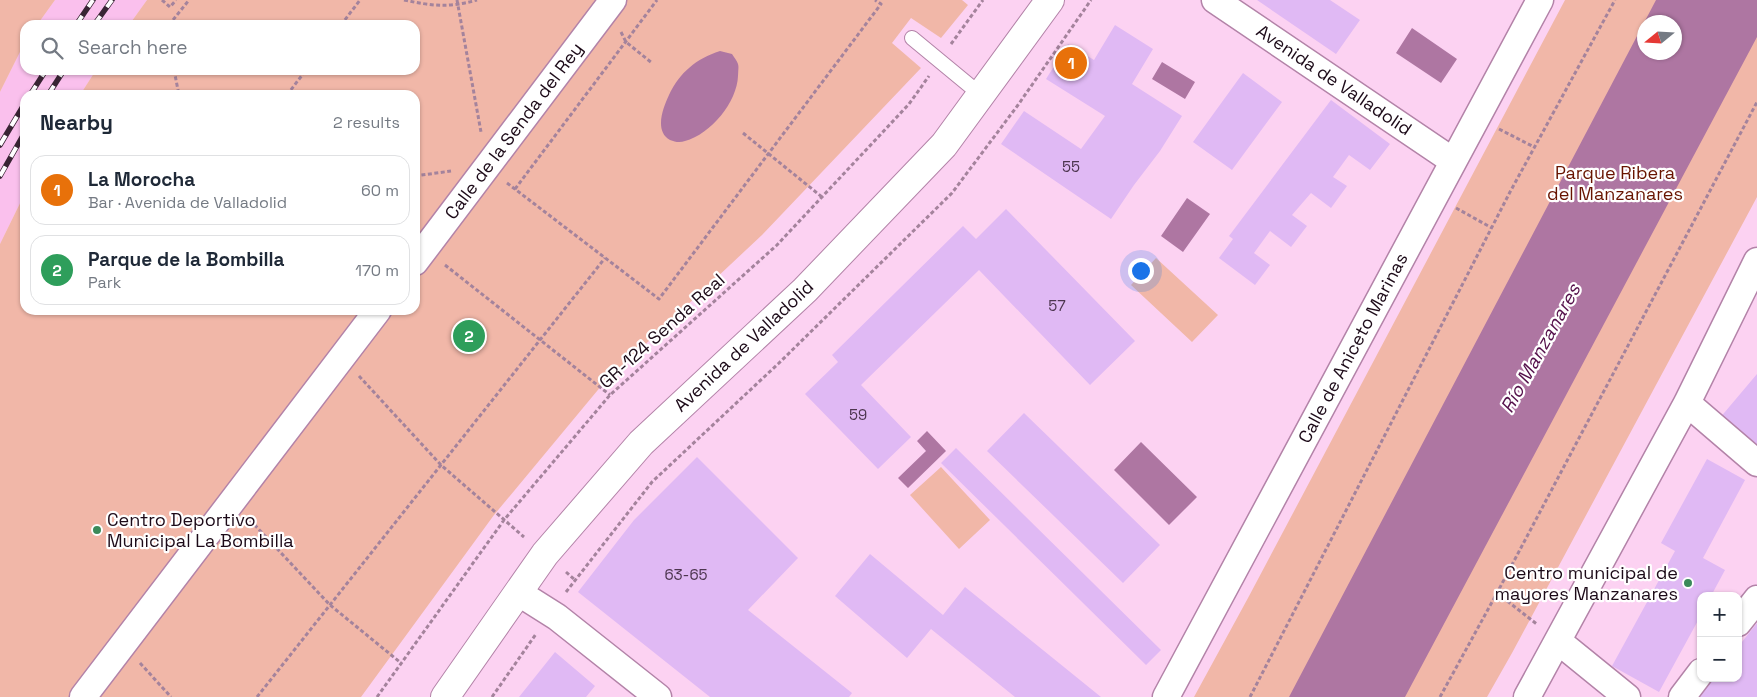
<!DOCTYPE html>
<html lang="en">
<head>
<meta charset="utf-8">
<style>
  :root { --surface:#fff; --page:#f2f2f3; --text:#1f2937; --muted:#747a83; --line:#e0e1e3; --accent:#3b8a5a }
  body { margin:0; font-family:"Space Grotesk",sans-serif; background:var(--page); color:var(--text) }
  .controls { position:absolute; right:15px; bottom:15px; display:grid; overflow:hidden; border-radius:10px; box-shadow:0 1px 4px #0004 }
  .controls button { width:45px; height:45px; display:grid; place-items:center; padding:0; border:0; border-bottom:1px solid var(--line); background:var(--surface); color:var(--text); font:25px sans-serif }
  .compass { position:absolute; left:1637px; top:15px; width:45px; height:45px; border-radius:50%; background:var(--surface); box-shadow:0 1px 4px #0004; rotate:252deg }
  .you { position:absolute; left:1140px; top:270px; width:18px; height:18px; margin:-12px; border:4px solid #fff; border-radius:50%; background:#1a73e8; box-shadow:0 0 0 8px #1a73e833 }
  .badge { display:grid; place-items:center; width:32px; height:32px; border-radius:50%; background:var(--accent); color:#fff; font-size:16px; font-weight:700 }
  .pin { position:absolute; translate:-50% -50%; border:2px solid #fff; box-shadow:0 1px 5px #0006 }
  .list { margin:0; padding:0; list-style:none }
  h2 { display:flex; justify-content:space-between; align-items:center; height:65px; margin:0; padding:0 20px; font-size:21px }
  h2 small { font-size:16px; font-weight:400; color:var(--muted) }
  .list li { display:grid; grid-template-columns:32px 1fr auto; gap:15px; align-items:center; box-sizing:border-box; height:70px; margin:0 10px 10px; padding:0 10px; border:1px solid var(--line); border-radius:15px }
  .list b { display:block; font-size:19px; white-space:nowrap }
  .list p { margin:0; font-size:16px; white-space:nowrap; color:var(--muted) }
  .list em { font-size:16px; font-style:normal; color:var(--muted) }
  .icon { flex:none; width:28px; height:28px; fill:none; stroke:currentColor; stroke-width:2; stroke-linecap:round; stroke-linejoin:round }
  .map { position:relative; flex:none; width:1757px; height:697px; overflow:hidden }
  .search { position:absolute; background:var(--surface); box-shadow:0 1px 4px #0004; left:20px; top:20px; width:400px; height:55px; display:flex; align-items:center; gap:12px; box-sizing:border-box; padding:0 18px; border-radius:15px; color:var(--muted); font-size:19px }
  .panel { position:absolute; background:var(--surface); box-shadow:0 1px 4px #0004; left:20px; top:90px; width:400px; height:225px; border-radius:15px }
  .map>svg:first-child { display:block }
</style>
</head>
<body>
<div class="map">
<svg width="1757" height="697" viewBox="0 0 1757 697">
  <rect width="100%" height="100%" fill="#fcd2f2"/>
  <path fill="#fac0ed" d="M55,0H147L129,25H37Z
    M25,42V70H96L80,95H25V193L0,244V92Z"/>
  <path fill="#f1b7a8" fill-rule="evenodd" d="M0,0H55L37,25H25V42L0,92Z
    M147,0H962L968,5L941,38L911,18L892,43L921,68L762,235L602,385L494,515L361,697H0V244L25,193V310H415V95H80L96,70H415V25H129Z
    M1565,0H1757V197L1512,653L1487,697H1194L1248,598ZM1644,22H1674V52H1644Z
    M1156,258L1218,315L1192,342L1131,285Z
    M941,467L990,520L959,549L910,495Z"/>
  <path fill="#ae76a2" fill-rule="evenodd" d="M1656,0H1757V37L1405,697H1289ZM1644,22H1674V52H1644Z
    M1412,28L1457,59L1441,83L1396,53Z
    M720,51L732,54C734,57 737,61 738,64C739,67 738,72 738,76C737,102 711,134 685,141C680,143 675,142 670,140C654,131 663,108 669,95C680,72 696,59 720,51Z
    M1162,62L1195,82L1185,99L1152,79Z
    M1187,198L1210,214L1183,252L1161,236Z
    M927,431L946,451L908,488L898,478L926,451L917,441Z
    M1141,442L1197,497L1169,525L1114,470Z"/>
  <path fill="#e0b9f4" d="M1257,0H1330L1360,20L1336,54Z
    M1115,25L1153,49L1132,84L1182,116L1160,151L1134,185L1111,219L1001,144L1024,111L1081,149L1105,116L1046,79L1068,44L1094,60Z
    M1243,73L1282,102L1232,170L1193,142Z
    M1331,100L1390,144L1370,170L1349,155L1333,177L1347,186L1331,208L1311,193L1292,215L1307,226L1291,247L1270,231L1254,253L1270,265L1255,285L1219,258L1233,239L1229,236Z
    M1006,209L1135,341L1090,385L979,270L861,385L911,437L878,469L805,394L838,362L832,355L963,226L976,239Z
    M1757,374V452L1719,419Z
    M1024,413L1160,545L1123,583L987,451Z
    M956,448L1161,650L1146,665L941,463Z
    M697,457L798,558L748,610L852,693L849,697H710L578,592L634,520Z
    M1707,459L1745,480L1703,558L1725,570L1711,596H1701V615L1659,692L1612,666L1675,551L1661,543Z
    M870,554L943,615L965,587L1101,697H1015L931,629L907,658L835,596Z
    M1757,623V697H1700L1714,678H1738V647Z
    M555,652L595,686L586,697H519Z"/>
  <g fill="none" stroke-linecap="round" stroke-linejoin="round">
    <g stroke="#b383a8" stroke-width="16">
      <path id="lane" d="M912,38L981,95"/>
    </g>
    <g stroke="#b383a8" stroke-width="29">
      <path id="street" d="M1215,0L1453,161
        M415,262L613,0
        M1687,403L1757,463
        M519,593L557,617L658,697
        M1738,623L1757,599
        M1558,641L1627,697
        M83,697L378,310
        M1166,697L1540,0
        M1527,697L1687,403L1757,261
        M1682,697L1701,672"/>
    </g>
    <g stroke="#b383a8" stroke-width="30">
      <path id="primary" d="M445,697L545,554L641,443L805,290L944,145L1050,0"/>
    </g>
    <path stroke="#a4839c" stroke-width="3" stroke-dasharray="4 2.5" stroke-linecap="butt" d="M162,0L170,7L176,0
      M404,0C432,6 449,8 477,0
      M457,0L481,132
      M169,25L189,0
      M341,25L360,0
      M621,32L626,42L652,63
      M951,44L983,0
      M174,70L179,95
      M287,95L306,70
      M1499,129L1534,147
      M743,133L822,197
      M415,176L451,171
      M507,183L659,299L881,4L875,0
      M515,189L657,0
      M1456,208L1492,228
      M445,265L610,395
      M359,376L441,465L524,537
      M250,520L330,605L401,663
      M566,572L575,580
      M566,592L652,482L779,363L952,193L1018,105L1091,0
      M1497,593L1538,625
      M140,663L171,697
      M257,697L605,258
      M377,697L504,520L610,395L777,245L909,104L929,76
      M492,697L536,634
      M1250,697L1510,192L1615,0
      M1440,697L1497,593L1757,102"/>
    <use href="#lane" stroke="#fff" stroke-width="14"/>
    <use href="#street" stroke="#fff" stroke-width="26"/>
    <use href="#primary" stroke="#fff" stroke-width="28"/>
    <g stroke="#392434" stroke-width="5.5">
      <path id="rail" d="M76,25L93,0
        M94,25L112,0
        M30,95L46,70
        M48,95L64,70
        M0,145L25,103
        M0,176L25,132"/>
    </g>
    <use href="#rail" stroke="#fff" stroke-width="4" stroke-dasharray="11" stroke-linecap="butt"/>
  </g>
  <g fill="#3b8a5a" stroke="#fff" stroke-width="2">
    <circle cx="97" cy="530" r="5"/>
    <circle cx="1688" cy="583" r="5"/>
  </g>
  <g text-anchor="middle" stroke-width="4.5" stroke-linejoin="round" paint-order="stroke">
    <g font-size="15" fill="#4d364f">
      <text x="1071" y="172">55</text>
      <text x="1057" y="311">57</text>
      <text x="858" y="420">59</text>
      <text x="686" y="580">63-65</text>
    </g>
    <g font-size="18" fill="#1c0a18" stroke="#fff">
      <text transform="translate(1334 80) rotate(34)" y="6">Avenida de Valladolid</text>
      <text transform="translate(514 131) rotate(-53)" y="6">Calle de la Senda del Rey</text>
      <text transform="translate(662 331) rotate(-42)" y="6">GR-124 Senda Real</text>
      <text transform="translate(744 346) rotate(-43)" y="6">Avenida de Valladolid</text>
      <text transform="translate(1353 348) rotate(-62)" y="6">Calle de Aniceto Marinas</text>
    </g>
    <g font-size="18" fill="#681400" stroke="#fff">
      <text x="1615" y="179">Parque Ribera<tspan x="1615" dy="21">del Manzanares</tspan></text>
    </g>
    <g font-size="18" fill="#1c0a18" stroke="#fff" text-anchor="start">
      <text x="107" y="526">Centro Deportivo<tspan x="107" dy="21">Municipal La Bombilla</tspan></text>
      <text x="1678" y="579" text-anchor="end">Centro municipal de<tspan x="1678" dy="21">mayores Manzanares</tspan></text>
    </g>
    <g font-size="19" font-style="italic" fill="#540f4a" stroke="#fff">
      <text transform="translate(1540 348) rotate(-61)" y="7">Río Manzanares</text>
    </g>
  </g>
</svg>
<div class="controls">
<button>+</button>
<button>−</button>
</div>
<svg class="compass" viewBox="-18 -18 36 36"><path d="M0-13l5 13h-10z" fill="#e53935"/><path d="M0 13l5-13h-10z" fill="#747a83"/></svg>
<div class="you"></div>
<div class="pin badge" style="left:1071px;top:63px;background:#e8710a">1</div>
<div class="pin badge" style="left:469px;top:336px;background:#2e9e5b">2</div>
<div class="search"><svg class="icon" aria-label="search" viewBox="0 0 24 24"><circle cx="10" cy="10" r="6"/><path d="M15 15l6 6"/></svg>Search here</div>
<section class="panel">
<h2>Nearby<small>2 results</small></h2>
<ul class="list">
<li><span class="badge" style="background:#e8710a">1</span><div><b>La Morocha</b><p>Bar · Avenida de Valladolid</p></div><em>60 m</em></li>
<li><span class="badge" style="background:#2e9e5b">2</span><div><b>Parque de la Bombilla</b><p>Park</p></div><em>170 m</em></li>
</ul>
</section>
</div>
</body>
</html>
